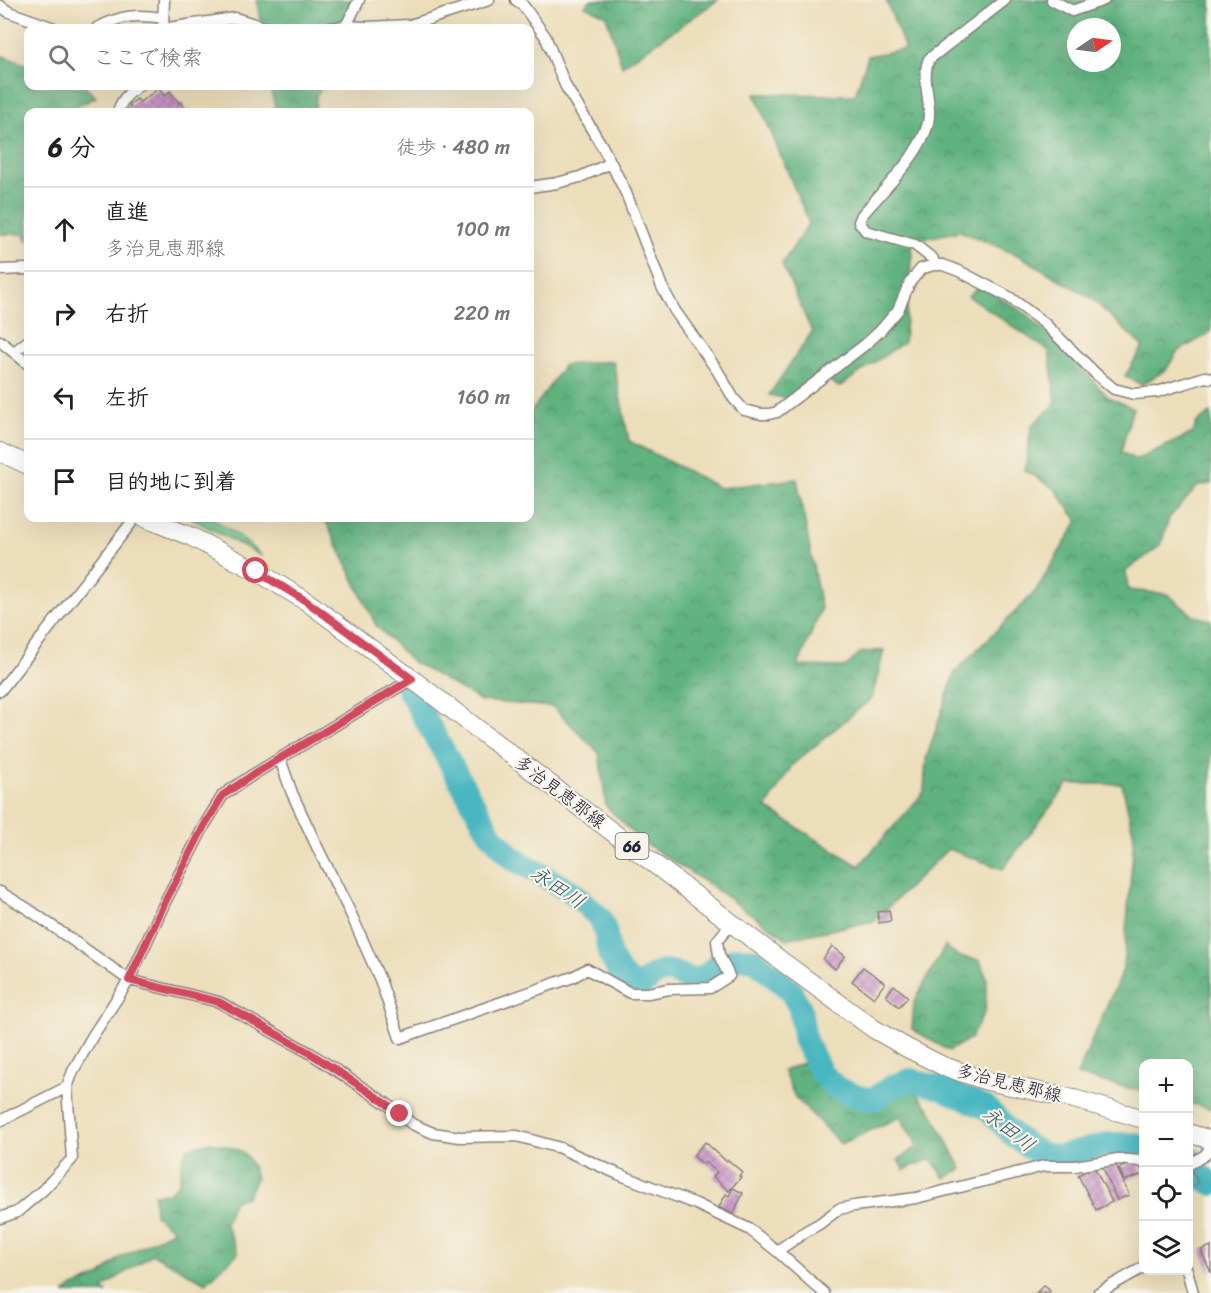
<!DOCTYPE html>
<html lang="ja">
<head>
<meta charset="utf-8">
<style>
  :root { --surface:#fff; --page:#f2f2f2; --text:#202124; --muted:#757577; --line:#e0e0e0 }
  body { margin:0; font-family:Sriracha,"Klee One",sans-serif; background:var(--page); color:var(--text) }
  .controls { position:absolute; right:18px; bottom:18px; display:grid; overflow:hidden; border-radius:12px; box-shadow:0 6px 24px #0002 }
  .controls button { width:54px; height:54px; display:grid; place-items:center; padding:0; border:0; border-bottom:2px solid var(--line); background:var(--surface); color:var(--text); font:30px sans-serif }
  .compass { position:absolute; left:1067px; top:18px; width:54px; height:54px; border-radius:50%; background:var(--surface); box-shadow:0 6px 24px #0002; rotate:77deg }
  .stop { position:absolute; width:18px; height:18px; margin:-14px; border:4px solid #d1495b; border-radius:50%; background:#fff }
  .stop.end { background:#d1495b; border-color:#fff; box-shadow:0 2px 6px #0008 }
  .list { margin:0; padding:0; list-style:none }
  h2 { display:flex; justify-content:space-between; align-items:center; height:78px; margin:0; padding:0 24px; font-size:26px }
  h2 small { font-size:20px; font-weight:400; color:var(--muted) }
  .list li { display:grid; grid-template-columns:39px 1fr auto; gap:18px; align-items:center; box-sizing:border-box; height:84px; padding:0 24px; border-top:2px solid var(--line) }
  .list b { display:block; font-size:22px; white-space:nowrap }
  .list p { margin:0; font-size:20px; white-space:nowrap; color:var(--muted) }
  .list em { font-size:20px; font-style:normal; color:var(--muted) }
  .icon { flex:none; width:33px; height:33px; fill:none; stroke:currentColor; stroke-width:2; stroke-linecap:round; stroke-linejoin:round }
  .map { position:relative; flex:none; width:1211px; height:1293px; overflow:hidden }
  .search { position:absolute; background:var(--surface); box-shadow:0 6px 24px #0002; left:24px; top:24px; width:510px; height:66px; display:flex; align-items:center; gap:15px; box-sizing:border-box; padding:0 21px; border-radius:12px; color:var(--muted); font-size:22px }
  .panel { position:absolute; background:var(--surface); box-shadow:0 6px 24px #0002; left:24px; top:108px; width:510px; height:414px; border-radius:12px }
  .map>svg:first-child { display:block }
</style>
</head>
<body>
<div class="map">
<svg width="1211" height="1293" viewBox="0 0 1211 1293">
  <defs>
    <pattern id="grass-dots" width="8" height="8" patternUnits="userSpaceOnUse" patternTransform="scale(1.5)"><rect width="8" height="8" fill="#77d096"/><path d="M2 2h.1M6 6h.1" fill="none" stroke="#67b282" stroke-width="1.8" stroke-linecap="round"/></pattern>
    <pattern id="forest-crowns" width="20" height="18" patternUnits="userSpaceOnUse" patternTransform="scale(1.5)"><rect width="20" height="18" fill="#61b27f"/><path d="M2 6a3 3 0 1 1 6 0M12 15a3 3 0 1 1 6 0" fill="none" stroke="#509069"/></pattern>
    <pattern id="building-cross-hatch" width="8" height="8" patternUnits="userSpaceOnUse" patternTransform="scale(1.5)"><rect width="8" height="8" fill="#ce98ca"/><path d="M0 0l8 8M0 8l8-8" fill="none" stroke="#a77ca5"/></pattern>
  </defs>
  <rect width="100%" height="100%" fill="#f7f3e8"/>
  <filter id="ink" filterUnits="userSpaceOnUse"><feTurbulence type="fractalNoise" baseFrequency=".0167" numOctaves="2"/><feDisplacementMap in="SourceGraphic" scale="12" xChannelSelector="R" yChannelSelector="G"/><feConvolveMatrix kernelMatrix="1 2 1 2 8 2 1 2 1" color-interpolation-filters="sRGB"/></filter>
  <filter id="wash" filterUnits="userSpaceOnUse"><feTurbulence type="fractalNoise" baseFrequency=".008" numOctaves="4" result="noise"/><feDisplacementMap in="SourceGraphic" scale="24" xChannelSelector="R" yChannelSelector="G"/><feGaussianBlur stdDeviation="1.35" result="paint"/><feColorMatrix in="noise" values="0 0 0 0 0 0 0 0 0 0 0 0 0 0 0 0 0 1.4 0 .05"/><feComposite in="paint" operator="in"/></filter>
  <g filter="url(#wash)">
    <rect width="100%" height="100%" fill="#ecdeba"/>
    <path fill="url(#grass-dots)" stroke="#4c7968" stroke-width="1.5" d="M191,518H212L241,538L262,556Z"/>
    <path fill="url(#forest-crowns)" stroke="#426a5d" stroke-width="1.5" fill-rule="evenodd" d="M257,0H353L350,9L357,28H261Z
      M590,0H718L622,66L606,15L585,6Z
      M886,0H1211V331L1207,335L1177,352L1166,370L1141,385L1125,376L1143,347L1091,298L1020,256L960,231L913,241L904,342L839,387L821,375L788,399L769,395L812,332L782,264L809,223L755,94L855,95L868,56L905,49ZM1076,27H1112V63H1076Z
      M0,55L28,65V86H84L96,97L72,109V112H28V242L24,234H0Z
      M269,86H324L316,95L315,112H277Z
      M980,286L1028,315L1068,353L1108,397L1133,408L1121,452L1136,460L1193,433L1196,423L1211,413V484L1199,485L1169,518L1161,545L1126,571L1128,590L1167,594L1194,616L1211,620V1109L1189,1103L1188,1064H1144L1143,1092L1077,1075L1123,969L1134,837L1122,784H1068L1003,869L948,849L874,921L787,939L705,882L640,840L606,806L599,753L553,707L481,701L411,661L376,625L324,518H530V414L564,365L613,361L629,441L720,488L797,479L821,609L798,666L846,667L860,653L884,650L872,698L792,765L766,808L859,866L924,792L926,759L955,672L1035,592L1078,521L1055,489L1025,470L1031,426L1056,403L1049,351L968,296Z
      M945,946L960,957L980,960L987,979L985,1011L971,1038L949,1051L912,1029L914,1002Z
      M807,1061L818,1078L834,1095L854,1103L878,1106L913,1088L930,1110L962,1169L945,1178L931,1159L904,1170L898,1160L918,1146L900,1117L841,1144L795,1097L783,1071Z
      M211,1142C239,1150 248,1147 256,1178L247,1197L234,1200L225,1223L238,1253L206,1283L153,1254L114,1280L103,1289L107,1293H65L71,1288L100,1276L119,1258L174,1230L155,1215L154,1194L169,1193L179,1182L183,1156L188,1148Z"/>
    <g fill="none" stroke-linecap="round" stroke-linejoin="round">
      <path stroke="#49b7c1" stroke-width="24" d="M408,689L490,833L512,858L572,892L600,918L605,930L609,953L621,975L630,983L639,986L647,981L654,975L662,972H672L692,980L699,979L707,975L717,965L738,958L755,960L790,990L800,1008L805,1041L822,1074L838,1089L861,1098L874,1099L893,1086L911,1080L943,1089L986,1108L1014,1136L1039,1153L1059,1157L1108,1144H1133L1144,1147
        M1188,1158L1191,1159L1197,1172L1211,1184"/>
    </g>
    <g id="blocks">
      <path fill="url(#building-cross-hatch)" d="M159,88L164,96L170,91L179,103L181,102L186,110L183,111L184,112H123L131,107L129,105L137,99L140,102Z
        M889,910L891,921L879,923L877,912Z
        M832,946L845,956L835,969L823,959Z
        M863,967L885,983L874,998L852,981Z
        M894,985L908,997L899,1007L886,996Z
        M705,1142L726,1161L728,1160L742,1172L739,1176L741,1177L729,1191L713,1177L717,1172L705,1162L703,1164L693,1156Z
        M1138,1161L1143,1174L1124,1181L1119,1168Z
        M1115,1163L1129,1195L1117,1200L1103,1168Z
        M1094,1167L1112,1202L1096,1210L1078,1175Z
        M1190,1168L1198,1183L1188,1188V1169Z
        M733,1188L743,1193L733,1214L719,1207L726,1194L729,1196Z
        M1211,1246V1273L1201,1250Z
        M1044,1285L1050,1291L1048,1293H1036Z"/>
    </g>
  </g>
  <g filter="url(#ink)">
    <use href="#blocks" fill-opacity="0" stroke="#87807a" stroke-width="1.5"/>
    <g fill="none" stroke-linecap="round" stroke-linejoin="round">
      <g stroke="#87807a" stroke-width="13">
        <path id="minor" d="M516,0L522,4L545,36L566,87L602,146L611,163L626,193L662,287L675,311L717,370L734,399L744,410L761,414H769L777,412L866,344L880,331L898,310L910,282L921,269L933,265H943L959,271L1009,297L1044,323L1096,374L1114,389L1134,394L1157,392L1205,377L1211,378
          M1052,0L1072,11L1104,0
          M0,6L9,12L54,28
          M163,25L164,0
          M346,26L359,0
          M97,28C122,15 135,14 163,18
          M168,28L235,18L267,28
          M329,28L346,26L367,27L410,25L489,0
          M118,112C121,100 128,94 138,86
          M530,187L557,183L580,177L611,163
          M933,265V259L915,245L866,231L859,222L862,215C883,190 928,148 929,115C930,96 921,78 929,59L1005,0
          M0,270L28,269
          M0,341L28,364
          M14,352L28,341
          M0,691L135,518
          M280,759L292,793L319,851L351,914L381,982L400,1038L573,977L587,969L630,993H648L669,989L710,988L729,976L719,955L717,941L726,930L729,921
          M0,892L28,909L129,980L219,1002L310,1053L387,1104L412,1124L433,1133L460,1137L517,1136L560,1148L618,1174L696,1204L749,1229L777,1251L824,1293
          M0,1121L67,1087
          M1188,1165L1205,1155L1211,1147
          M0,1218L17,1212L43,1190L72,1159L67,1087L73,1071L92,1037L129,980L165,902L204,826L223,795L254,774L412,679
          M777,1251L808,1230L819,1224L839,1209L854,1206L916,1198L1044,1166H1075L1118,1159L1140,1161L1144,1163
          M1187,1270L1193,1293
          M1098,1293L1144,1267"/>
      </g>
      <g stroke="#87807a" stroke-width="20">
        <path id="primary" d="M0,452L28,465
          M145,518L192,537L256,571L306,601L412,679L784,963L874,1029L907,1048L943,1066L987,1081L1074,1099L1144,1119
          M1188,1133L1211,1140"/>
      </g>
      <use href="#minor" stroke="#fff" stroke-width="10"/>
      <use href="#primary" stroke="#fff" stroke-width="18"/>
    </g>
  </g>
  <g fill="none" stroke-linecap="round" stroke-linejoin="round" filter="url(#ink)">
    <path stroke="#d1495b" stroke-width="8" d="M256,571L306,601L412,679L254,774L223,795L204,826L165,902L129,980L219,1002L310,1053L387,1104L400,1114"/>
  </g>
  <g text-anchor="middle" stroke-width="4.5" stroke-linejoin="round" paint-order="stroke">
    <rect fill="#f7f3e8" stroke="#62616f" stroke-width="1.5" x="615.5" y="833" width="33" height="26" rx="4.5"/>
    <g font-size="16" font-weight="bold" fill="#22223b">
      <text x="632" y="852">66</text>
    </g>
    <g font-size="18" fill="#22223b" stroke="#f7f3e8">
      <text transform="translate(560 792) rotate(37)" y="6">多治見恵那線</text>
      <text transform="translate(1009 1083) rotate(14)" y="6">多治見恵那線</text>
    </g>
    <g font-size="20" font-style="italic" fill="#30566a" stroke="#f7f3e8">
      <text transform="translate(558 887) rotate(34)" y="7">永田川</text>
      <text transform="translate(1009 1129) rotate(38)" y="7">永田川</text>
    </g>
  </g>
</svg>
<div class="controls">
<button>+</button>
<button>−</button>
<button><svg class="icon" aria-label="locate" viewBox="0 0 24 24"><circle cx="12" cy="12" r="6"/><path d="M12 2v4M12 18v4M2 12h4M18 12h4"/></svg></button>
<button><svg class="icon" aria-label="layers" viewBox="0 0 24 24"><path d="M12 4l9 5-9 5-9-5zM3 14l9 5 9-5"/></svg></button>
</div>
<svg class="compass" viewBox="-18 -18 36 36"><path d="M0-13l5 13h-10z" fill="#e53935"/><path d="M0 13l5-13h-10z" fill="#757577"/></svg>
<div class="stop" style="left:256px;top:571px"></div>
<div class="stop end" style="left:400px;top:1114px"></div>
<div class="search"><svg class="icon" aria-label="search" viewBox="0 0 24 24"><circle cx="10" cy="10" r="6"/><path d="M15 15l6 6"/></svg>ここで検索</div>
<section class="panel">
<h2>6 分<small>徒歩 · 480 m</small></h2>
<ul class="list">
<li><svg class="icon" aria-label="ahead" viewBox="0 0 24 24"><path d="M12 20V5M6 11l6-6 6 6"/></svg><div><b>直進</b><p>多治見恵那線</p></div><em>100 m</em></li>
<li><svg class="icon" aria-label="right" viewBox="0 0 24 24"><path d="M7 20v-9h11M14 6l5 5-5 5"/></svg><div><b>右折</b></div><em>220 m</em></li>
<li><svg class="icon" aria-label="left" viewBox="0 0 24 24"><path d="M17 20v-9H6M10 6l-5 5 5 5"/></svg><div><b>左折</b></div><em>160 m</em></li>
<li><svg class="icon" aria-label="arrive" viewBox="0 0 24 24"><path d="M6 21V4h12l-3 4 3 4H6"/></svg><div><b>目的地に到着</b></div></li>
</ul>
</section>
</div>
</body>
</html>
